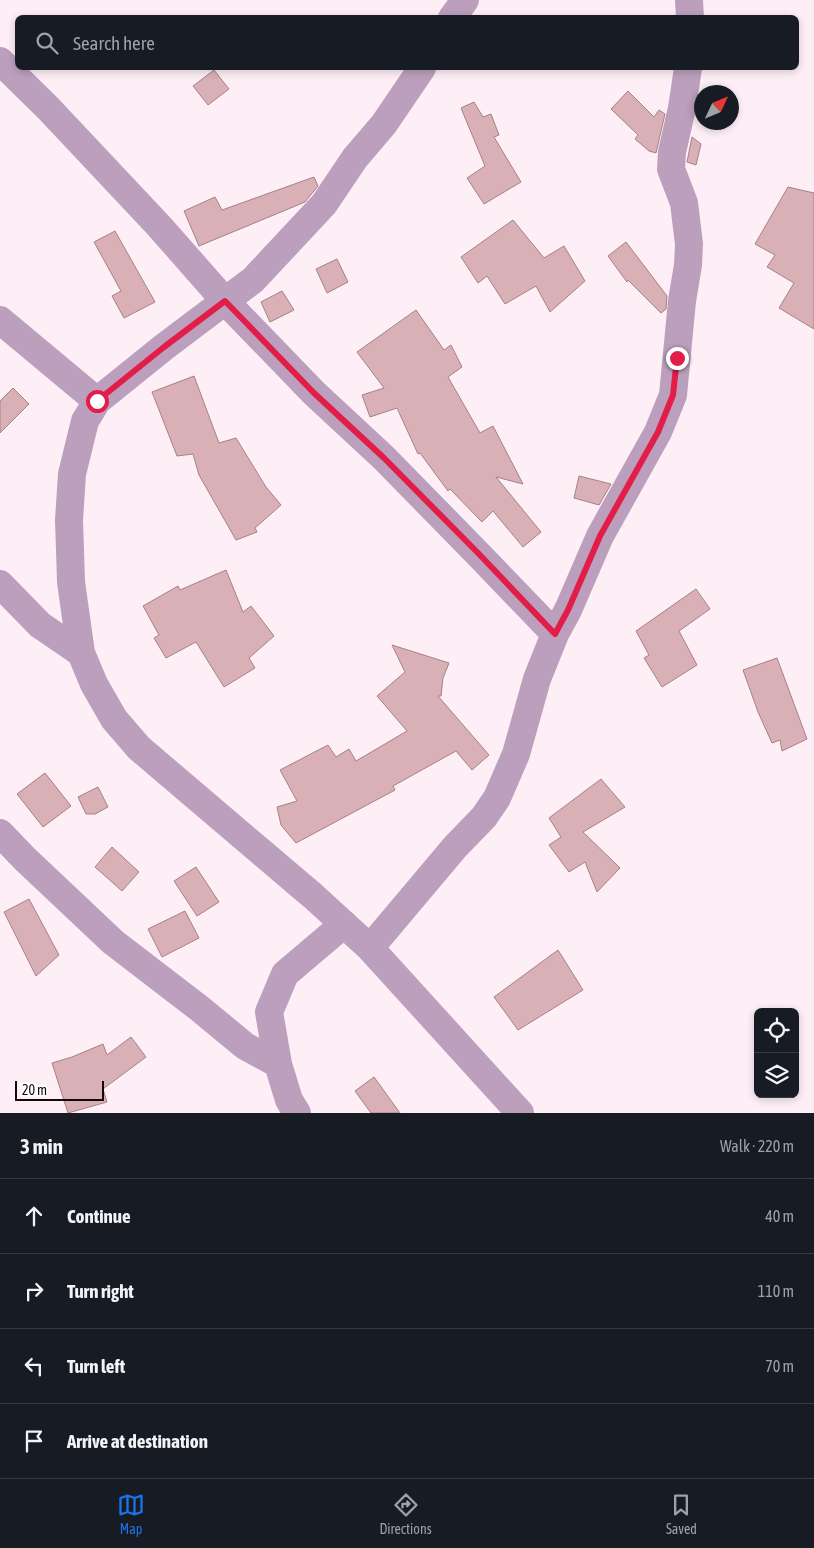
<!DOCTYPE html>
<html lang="en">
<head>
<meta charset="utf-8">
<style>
  :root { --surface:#171b24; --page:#242831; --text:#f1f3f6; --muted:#9ea1a6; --line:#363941; --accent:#1a73e8 }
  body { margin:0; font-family:"Asap Condensed",sans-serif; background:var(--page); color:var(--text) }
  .controls { position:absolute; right:15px; bottom:15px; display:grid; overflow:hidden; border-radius:8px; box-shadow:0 2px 8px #0003 }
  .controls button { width:45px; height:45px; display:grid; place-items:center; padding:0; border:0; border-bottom:1px solid var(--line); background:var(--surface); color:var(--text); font:25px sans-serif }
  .compass { position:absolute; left:694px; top:85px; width:45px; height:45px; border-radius:50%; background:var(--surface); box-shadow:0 2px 8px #0003; rotate:46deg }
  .scale { position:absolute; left:15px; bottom:12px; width:89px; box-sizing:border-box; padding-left:5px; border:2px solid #13080e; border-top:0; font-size:14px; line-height:18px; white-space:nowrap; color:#13080e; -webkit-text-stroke:4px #fff; paint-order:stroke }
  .stop { position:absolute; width:15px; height:15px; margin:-11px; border:4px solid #e11d48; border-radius:50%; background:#fff }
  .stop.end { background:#e11d48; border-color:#fff; box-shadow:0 1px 5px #0008 }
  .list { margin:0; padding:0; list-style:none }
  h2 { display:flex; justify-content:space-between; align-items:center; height:65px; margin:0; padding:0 20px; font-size:21px }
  h2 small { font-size:16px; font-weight:400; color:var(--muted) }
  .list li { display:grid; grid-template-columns:32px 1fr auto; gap:15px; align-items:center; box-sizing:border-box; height:75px; padding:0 20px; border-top:1px solid var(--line) }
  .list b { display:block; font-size:19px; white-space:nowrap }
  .list em { font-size:16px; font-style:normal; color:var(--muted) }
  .icon { flex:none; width:28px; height:28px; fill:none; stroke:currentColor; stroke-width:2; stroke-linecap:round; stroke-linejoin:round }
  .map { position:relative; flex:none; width:814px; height:1113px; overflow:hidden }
  .search { position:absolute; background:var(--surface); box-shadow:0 2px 8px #0003; left:15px; right:15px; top:15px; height:55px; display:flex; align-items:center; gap:12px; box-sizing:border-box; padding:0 18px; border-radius:8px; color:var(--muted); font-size:19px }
  .sheet { height:365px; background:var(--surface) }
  nav { display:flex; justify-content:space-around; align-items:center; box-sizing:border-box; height:70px; border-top:1px solid var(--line); background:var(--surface); font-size:14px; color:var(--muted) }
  nav a { display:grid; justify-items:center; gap:2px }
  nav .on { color:var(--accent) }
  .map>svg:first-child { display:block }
</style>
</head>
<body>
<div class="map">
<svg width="814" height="1113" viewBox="0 0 814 1113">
  <rect width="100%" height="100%" fill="#feeff7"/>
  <path fill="#d8b0b6" stroke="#a68186" d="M214,70L229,89L208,105L193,86Z
    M628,91L654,117L659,110L665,114L656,153L649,151L635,139L638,135L611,109Z
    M474,102L483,117L491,114L499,135L494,137L521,182L484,204L467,178L485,166L461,108Z
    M692,137L701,144L696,165L687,162Z
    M314,177L318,186L305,202L199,246L184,211L215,197L222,210Z
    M788,187L814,193V329L779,308L794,283L767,267L775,255L755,244Z
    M513,220L544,258L564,246L585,281L550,312L536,286L505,304L487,276L478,283L461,257Z
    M115,231L155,302L124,318L112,296L121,291L94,242Z
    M626,242L667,296L666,309L661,313L628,280L627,282L608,256Z
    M337,259L348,282L327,293L316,269Z
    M282,291L294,310L270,322L261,302Z
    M416,310L444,350L451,345L462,367L448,377L480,433L493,426L523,484L496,477L541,532L523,547L493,511L482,522L450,489L448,491L420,453L418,454L397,408L370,417L362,395L384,388L357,352Z
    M194,376L219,443L236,438L266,487L281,505L255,528L257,532L236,540L199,475L193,454L177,456L152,392Z
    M13,388L29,404L0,433V401Z
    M579,476L611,484L599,505L574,498Z
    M226,570L243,612L251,606L274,636L249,658L255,668L224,687L196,642L166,658L154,638L159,635L143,606L178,586L180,590Z
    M696,589L710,609L679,631L697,665L662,687L644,658L649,655L636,631Z
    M392,645L449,663L443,678L441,696H438L489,755L472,770L456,751L393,786L395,790L296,843L281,825L277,807L297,801L280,770L328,745L336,757L349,749L356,761L407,731L377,696L405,672Z
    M777,658L807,739L782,751L780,740L772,743L758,712L743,670Z
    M45,773L71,806L43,827L17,794Z
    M601,779L625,807L583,832L620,868L597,892L585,862L569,872L549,845L561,837L549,818Z
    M98,787L108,807L95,814H86L78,797Z
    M112,847L139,872L122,891L95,867Z
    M196,867L219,902L197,916L174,881Z
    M29,899L59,955L36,976L4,912Z
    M185,911L199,938L162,957L148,929Z
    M558,950L583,990L518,1030L494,997Z
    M131,1037L146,1057L103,1089L107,1102L68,1113L52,1063L72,1057L103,1044L107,1055Z
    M374,1077L400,1113H371L355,1091Z"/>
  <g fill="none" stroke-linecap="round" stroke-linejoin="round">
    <path stroke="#bc9fbd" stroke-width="28" d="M689,0L690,18
      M452,18L465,0
      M0,61L48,108L159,226L225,301L314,393L384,458L479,555L555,634
      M422,68L384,124L355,158L324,204L253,280L164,347L97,401L85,421L72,474L69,520L71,582L81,653L94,684L114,719L139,748L313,896L370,948L520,1113
      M0,320L97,401
      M0,584L40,625L81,653
      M0,833L25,859L113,942L199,1008L245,1046L278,1064
      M370,948L455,847L484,817L497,798L516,754L537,679L555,634L568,610L600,536L658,432L673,395L682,301L688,265L689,244L684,203L671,169L672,152L682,108L688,68
      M297,1113L289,1100L278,1064L269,1012L285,974L344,924"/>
  </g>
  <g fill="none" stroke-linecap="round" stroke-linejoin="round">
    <path stroke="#e11d48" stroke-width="6" d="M97,401L164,347L225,301L314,393L384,458L479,554L555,634L568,610L600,536L658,432L673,395L677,358"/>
  </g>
</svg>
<div class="controls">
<button><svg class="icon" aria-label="locate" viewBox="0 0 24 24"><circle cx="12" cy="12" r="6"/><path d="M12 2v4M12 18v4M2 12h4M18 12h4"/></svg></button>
<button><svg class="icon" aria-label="layers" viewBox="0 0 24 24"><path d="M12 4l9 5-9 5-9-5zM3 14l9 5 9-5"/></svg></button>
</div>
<svg class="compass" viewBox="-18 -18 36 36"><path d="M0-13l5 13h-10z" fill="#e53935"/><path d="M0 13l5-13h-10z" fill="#9ea1a6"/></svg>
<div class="scale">20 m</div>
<div class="stop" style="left:97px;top:401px"></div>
<div class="stop end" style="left:677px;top:358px"></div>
<div class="search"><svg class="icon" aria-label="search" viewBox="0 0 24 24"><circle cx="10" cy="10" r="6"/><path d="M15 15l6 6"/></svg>Search here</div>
</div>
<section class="sheet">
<h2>3 min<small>Walk · 220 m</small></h2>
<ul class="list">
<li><svg class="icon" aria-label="ahead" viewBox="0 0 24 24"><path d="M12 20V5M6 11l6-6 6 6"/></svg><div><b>Continue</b></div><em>40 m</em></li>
<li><svg class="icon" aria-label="right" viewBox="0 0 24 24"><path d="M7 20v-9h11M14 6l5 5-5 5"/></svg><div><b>Turn right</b></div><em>110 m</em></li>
<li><svg class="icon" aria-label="left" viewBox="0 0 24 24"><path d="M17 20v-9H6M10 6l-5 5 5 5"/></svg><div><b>Turn left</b></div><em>70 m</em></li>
<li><svg class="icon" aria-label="arrive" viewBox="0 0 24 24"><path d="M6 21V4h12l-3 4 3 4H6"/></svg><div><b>Arrive at destination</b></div></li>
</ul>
</section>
<nav>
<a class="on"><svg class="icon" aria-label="map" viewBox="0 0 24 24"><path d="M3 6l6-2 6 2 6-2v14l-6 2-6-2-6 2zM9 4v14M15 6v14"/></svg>Map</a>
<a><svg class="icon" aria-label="directions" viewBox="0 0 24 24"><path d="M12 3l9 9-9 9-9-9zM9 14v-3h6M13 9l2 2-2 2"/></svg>Directions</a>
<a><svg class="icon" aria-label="saved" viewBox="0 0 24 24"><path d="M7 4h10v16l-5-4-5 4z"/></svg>Saved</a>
</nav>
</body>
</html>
